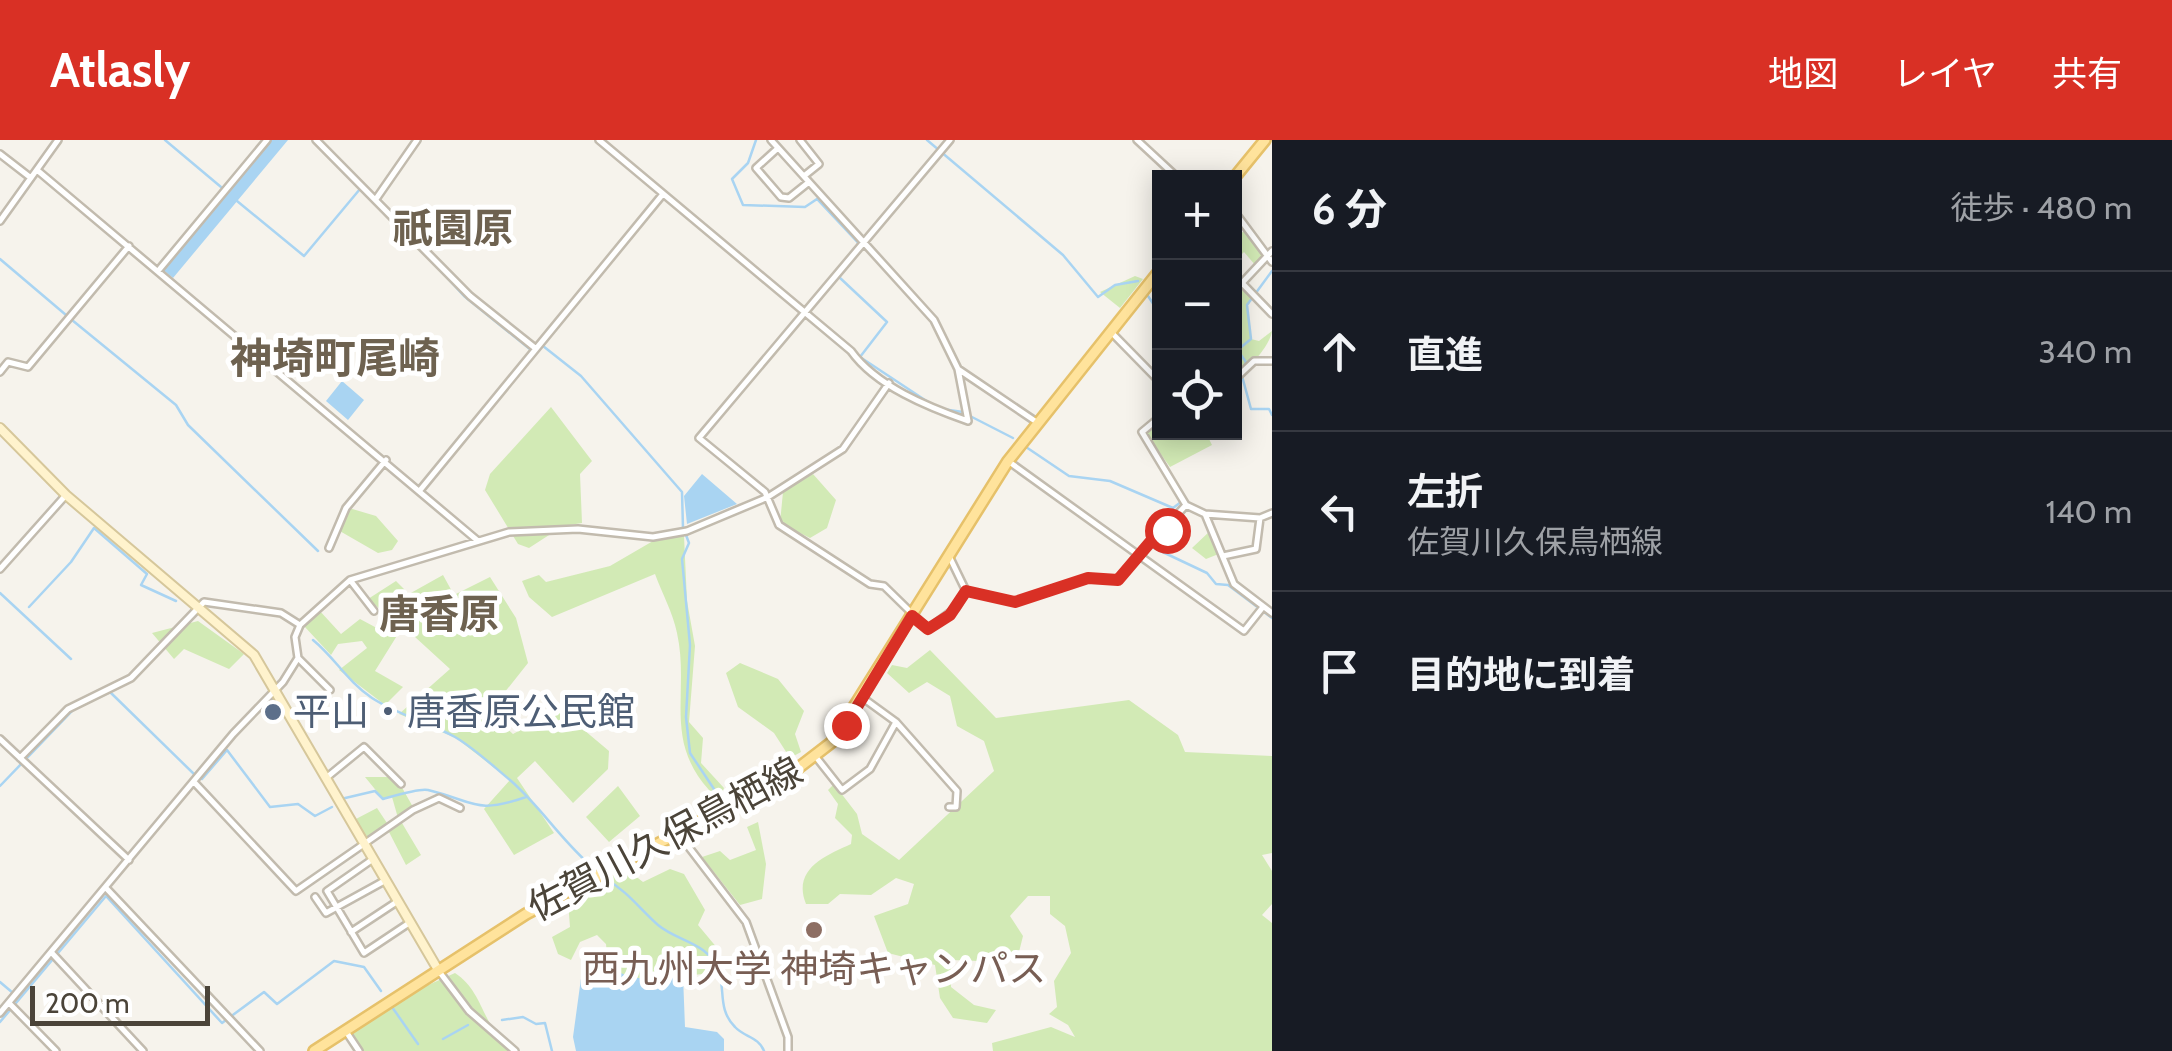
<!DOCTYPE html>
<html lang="ja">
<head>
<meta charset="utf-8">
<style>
  :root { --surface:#171b24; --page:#20242c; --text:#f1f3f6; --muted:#9ea1a6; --line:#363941; --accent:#d93025 }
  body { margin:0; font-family:Cabin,"Noto Sans JP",sans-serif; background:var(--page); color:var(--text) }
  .controls { position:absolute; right:30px; top:30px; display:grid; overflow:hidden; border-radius:0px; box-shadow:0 5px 25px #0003 }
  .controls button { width:90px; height:90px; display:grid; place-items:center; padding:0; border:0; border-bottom:2px solid var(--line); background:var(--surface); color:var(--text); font:50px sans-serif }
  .scale { position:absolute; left:30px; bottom:25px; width:180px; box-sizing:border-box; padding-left:10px; border:5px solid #4b4439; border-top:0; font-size:28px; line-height:35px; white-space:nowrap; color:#4b4439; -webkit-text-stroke:8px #fff; paint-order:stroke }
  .stop { position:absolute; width:30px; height:30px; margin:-22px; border:8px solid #d93025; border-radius:50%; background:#fff }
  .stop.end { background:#d93025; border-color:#fff; box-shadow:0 2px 10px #0008 }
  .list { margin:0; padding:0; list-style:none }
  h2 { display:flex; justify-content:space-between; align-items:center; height:130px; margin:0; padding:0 40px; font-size:42px }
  h2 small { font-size:32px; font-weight:400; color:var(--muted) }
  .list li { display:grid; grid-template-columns:65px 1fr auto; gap:30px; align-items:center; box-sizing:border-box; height:160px; padding:0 40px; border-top:2px solid var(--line) }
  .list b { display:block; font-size:38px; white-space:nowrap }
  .list p { margin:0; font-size:32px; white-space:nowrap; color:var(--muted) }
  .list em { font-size:32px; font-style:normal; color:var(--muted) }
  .icon { flex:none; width:55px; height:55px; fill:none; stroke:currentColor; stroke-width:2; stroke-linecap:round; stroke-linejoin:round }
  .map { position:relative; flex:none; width:1272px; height:911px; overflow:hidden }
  header { display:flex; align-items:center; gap:60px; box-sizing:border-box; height:140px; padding:0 50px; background:var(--accent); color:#fff }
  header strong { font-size:48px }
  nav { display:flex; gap:55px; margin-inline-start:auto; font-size:35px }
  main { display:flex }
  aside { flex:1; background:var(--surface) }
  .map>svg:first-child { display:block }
</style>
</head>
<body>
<header>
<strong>Atlasly</strong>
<nav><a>地図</a><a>レイヤ</a><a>共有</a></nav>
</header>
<main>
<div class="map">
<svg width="1272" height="911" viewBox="0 0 1272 911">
  <rect width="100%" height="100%" fill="#f6f3ec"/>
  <path fill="#d2eab5" d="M1246,90L1265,117L1256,126L1244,112L1235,121L1240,105L1235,97Z
    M1135,136L1143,139L1120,168L1100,152Z
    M1242,143L1253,154L1247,165L1251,199L1259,201L1272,191C1270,206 1248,230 1235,237V213L1241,208L1235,201L1234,148Z
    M551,267L592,321L580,334L582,383L563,386L529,408L518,404L485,350L490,334Z
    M1159,280L1160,292L1206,293L1212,305L1170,327L1145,292Z
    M813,334L836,360L827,388L810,398L780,383L783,352Z
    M349,368L376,376L398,401L392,410L378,413L338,390Z
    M1210,391L1221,413L1206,419L1192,408Z
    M684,396L687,461L695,506L689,582L703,598L701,623L724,648L717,665L706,669L709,650C663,599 690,552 677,493C673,473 662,453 655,434L552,477L529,457L522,441L539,435L546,442L610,426L653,401Z
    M443,435L454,455L490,437L516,478L528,523L489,572L513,594L559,569L609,611L608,629L573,663L535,621L517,638L554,693L514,715L484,669L510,640L456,598L399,574L450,529L403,486L375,531L403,547L385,565L339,530L367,508L362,501L338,504L331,515L304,486L319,470L341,494L360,479L388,494L393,480L368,459L396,441L409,454Z
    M198,481L244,514L229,529L184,509L174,519L152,493Z
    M930,510L996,578L1129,560L1178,595L1185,612L1272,616V713L1262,715L1272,731V764L1262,775L1272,783V911H993L992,903L1051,887L1075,897L1068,885L1049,874L1057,867L1054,841L1071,813L1065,786L1050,774V756H1028L1010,776L1023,796L1019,812L1007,822L951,820V847L974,865L996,870L987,883L953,878L940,858L935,825L888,813L874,776L908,764L914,744L896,738L871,755L840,754L828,764H806C792,729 825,716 851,704L852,695L835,678L838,664L828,650L834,644L857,674L862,694L899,720L994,631L984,601L957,586L950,556L927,542L909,553L887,533L892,525L907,528Z
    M740,523L778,539L804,571L795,594L801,612L790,618L774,593L738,567L726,533Z
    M365,637H396L413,667L399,678L421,715L406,725L389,692L369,704L354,680L377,668L387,683L398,678L392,657L383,659Z
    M618,646L640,676L609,702L586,677Z
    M758,682L766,724L762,759L740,765L702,717L720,711L730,720L756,710L747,687Z
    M625,728L643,742L670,729L684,734L705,770L698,785L718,809L720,842L713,833L683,836L673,830C651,844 626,843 608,824L606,804L597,795L580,802L571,820L558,814L552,797L570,787L568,761Z
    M455,833C484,852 481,885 512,911H363L351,894L426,846Z"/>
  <path fill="#a9d4f2" d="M271,0H288L173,138L163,130Z
    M342,241L364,260L348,280L326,261Z
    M702,334L737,364L687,384L684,356Z
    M596,821C621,833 643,849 673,829L683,836L685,887L717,892L724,899V911H576L573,897L582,831Z"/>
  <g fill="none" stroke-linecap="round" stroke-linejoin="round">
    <path stroke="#a9d4f2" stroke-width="2.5" d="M165,0L221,47
      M756,0L748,23L732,39L743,65L805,67L817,59L863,108L839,137L887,182L860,217L934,266
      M927,0L1063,115L1098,157L1115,145L1138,141
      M1141,0L1182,38
      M237,61L304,116L360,49L381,69
      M429,118L464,156L531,210
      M0,119L66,175
      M1148,156L1160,174
      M72,180L176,265L188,285L318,411
      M1234,205L1246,222L1243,229
      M543,206L581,236L682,352L683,388
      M1240,208L1251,199L1247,165L1272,131
      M1242,236L1251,269H1269L1272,275
      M942,269L963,272
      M970,276L1013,298
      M1026,307L1069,336L1110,341L1173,368L1181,362L1186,370L1154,403
      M686,395L689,403L682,419L690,505L686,577L690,613L714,649L710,662
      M1152,407L1207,433L1216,444L1228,445L1272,478
      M0,453L71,519
      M29,467L71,422L94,388L147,434L141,445L176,461
      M226,468L280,476L296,486
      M313,500C335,518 347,541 372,558C398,575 428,582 455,597C474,608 493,626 510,640C540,666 558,696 588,723
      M202,639L227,610L270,667L298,664L315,676L332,667
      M0,646L74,569L110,552L195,635
      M341,659L375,651L383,659C394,656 419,648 428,650C474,661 475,675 526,657
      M606,739C628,752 639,768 658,785C678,802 708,802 718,830C726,849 717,869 735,887C744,897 759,897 764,911
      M0,842L13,853
      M392,867L418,904
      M502,880L523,877L536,884L545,883L552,911
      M0,882L106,756L222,883L264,852L277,864L334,821L364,827L381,851
      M443,899L468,885"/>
    <g stroke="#c2bbae" stroke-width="10">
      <path id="street" d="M316,0L470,156L535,208
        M599,0L851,211C876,246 928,267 968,281L958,229
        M771,0L934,180L958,229L1038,283
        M800,0L819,24L804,36
        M950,0L699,298L765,352L779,385L870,444L884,446L928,489L956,468L966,451L1015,462L1088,438L1117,440L1186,365
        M1137,0L1178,38
        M778,8L756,28L781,57L789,58L809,42
        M0,14L31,38
        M37,30L478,401
        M376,59L417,0
        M1234,71L1272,122
        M0,81L58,0
        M158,131L267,0
        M1242,143L1272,111
        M1234,148L1242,143L1272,174
        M1111,192L1160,242
        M0,232L8,222L28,227L129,106
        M1234,240L1254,221H1272
        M1160,277L1142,292L1186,365L1205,374L1260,378L1272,373
        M1008,321L1244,491L1263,467
        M421,349L663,54
        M1205,374L1234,444L1272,473
        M329,408L346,368L386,320
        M1223,416L1256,409L1260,378
        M950,418L966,451
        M0,429L66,355
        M350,440L374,471
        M298,518L330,550
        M863,558L896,582L957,651L956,667H949
        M0,599L129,720
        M816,617L842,650L870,629L896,582
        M20,618L68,569L131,538L204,462L281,473L300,485
        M326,638L364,607L401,644
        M194,642L296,751L413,670L439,658L460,668
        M678,693L746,782L788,897V911
        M373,719L327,751L364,813L409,783
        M106,748L260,911
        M315,757L326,773L386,740
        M351,792L398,761
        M51,812L143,911
        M438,830L469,871L515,911
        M9,863L56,911
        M0,873L233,594L283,542L298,518L295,497L300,485L350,440L509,392L578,389L653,397L687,391L768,357L843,309L889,243
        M347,893L359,911"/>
    </g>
    <g stroke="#d6c79b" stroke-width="12">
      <path id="secondary" d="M0,288L66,355L254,515L437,828"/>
    </g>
    <g stroke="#e6c16a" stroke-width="14">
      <path id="primary" d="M1234,38L1265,0
        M314,911L526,774L793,632L832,602L1008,321L1160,130"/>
    </g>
    <use href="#street" stroke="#fff" stroke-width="5"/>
    <use href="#secondary" stroke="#fff3cd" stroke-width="8"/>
    <use href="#primary" stroke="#ffe39c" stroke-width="9"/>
  </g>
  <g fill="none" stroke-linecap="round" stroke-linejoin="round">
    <path stroke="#d93025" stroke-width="12" d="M846,585L912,476L928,489L950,475L966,451L1015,462L1088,438L1118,440L1152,400L1167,390"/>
  </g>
  <circle fill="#5c6f8a" stroke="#fff" stroke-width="4" cx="273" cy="572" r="10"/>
  <circle fill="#8d6e63" stroke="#fff" stroke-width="4" cx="814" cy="790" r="10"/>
  <g text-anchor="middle" stroke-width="10" stroke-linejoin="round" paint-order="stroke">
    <g font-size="38" fill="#4e5e75" stroke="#fff" text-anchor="start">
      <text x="293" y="585">平山・唐香原公民館</text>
    </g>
    <g font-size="38" fill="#4b4439" stroke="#fff">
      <text transform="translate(665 699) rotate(-28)" y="13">佐賀川久保鳥栖線</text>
    </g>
    <g font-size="38" fill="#785e54" stroke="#fff">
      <text x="814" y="842">西九州大学 神埼キャンパス</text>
    </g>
    <g font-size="40" font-weight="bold" fill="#6e6250" stroke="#fff">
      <text x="453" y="102">祇園原</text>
      <text x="439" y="488">唐香原</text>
    </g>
    <g font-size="42" font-weight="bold" fill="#6e6250" stroke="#fff">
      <text x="335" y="233">神埼町尾崎</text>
    </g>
  </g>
</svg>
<div class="controls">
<button>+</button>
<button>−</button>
<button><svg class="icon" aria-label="locate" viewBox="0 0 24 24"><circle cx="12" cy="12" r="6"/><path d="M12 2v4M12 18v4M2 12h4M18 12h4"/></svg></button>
</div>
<div class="scale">200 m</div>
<div class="stop" style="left:1167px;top:390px"></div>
<div class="stop end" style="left:846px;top:585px"></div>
</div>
<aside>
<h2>6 分<small>徒歩 · 480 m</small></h2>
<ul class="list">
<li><svg class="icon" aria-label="ahead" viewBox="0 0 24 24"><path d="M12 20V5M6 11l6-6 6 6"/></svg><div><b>直進</b></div><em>340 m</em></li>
<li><svg class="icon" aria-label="left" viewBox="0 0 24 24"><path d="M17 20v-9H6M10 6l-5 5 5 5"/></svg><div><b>左折</b><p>佐賀川久保鳥栖線</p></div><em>140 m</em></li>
<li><svg class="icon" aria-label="arrive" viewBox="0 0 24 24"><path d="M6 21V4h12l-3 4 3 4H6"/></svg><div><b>目的地に到着</b></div></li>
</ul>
</aside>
</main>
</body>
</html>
